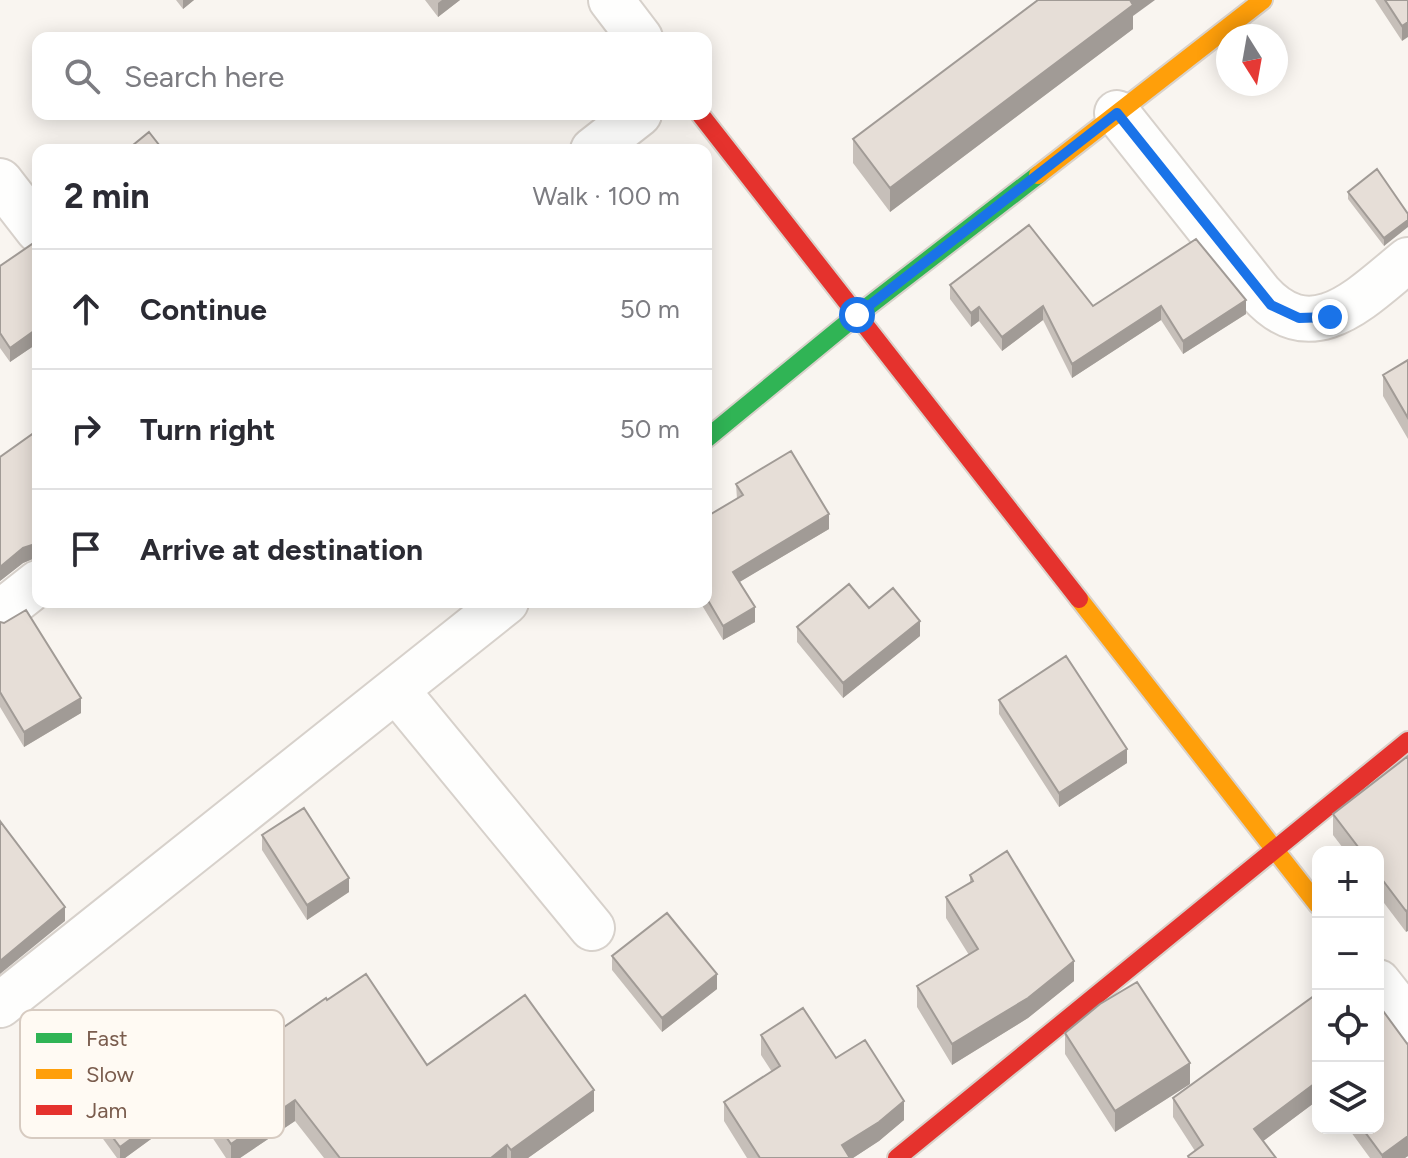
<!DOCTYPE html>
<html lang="en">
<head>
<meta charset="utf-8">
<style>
  :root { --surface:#fff; --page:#f7f7f7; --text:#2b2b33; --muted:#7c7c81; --line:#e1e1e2 }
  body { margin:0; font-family:Figtree,sans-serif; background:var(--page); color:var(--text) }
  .controls { position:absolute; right:24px; bottom:24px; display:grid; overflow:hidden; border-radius:16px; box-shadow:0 4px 20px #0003 }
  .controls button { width:72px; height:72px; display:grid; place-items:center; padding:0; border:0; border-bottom:2px solid var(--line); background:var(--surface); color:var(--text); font:40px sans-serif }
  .compass { position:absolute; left:1216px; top:24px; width:72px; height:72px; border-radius:50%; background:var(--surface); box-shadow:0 4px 20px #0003; rotate:169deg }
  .stop { position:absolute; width:24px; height:24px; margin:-18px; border:6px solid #1a73e8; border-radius:50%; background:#fff }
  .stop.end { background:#1a73e8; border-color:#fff; box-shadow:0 2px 8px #0008 }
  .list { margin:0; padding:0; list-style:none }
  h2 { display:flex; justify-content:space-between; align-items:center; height:104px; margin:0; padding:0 32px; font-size:34px }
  h2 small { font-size:26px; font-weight:400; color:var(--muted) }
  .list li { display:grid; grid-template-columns:52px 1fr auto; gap:24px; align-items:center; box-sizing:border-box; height:120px; padding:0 32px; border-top:2px solid var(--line) }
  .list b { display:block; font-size:30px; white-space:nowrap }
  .list em { font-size:26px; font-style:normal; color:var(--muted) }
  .icon { flex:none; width:44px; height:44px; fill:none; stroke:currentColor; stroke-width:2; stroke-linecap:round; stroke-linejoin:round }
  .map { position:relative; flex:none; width:1408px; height:1158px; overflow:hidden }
  .search { position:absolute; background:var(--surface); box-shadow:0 4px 20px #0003; left:32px; top:32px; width:680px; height:88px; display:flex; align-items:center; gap:20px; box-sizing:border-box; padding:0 28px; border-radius:16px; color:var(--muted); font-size:30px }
  .panel { position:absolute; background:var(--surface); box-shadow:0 4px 20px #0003; left:32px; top:144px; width:680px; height:464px; border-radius:16px }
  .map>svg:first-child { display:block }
</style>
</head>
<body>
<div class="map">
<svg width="1408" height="1158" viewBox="0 0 1408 1158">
  <rect width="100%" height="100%" fill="#f9f5f0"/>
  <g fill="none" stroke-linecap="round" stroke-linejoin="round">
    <g stroke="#d7d1cb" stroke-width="48">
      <path id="street" d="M611,0L640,38
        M1117,113L1260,293C1313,352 1363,296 1408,260
        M593,150L639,114
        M0,181L38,230
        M0,613L38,583
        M397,691L592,928
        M1378,982L1408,1020
        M0,1005L506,602"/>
    </g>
    <g stroke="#d9d2cb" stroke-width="22">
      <path id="fast" d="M706,439L857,315L1038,175"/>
    </g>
    <g stroke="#d9d2cb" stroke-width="22">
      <path id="slow" d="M1038,175L1263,0
        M1079,599L1318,905"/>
    </g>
    <g stroke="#d9d2cb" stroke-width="22">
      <path id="jam" d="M700,114L1079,599
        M897,1158L1408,741"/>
    </g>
    <use href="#street" stroke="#fefefd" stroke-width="44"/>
    <use href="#fast" stroke="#30b455" stroke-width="18"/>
    <use href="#slow" stroke="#ff9f0a" stroke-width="18"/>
    <use href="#jam" stroke="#e5322d" stroke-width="18"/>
  </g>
  <path fill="#c6bfb9" d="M176,0H194L183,9Z
    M425,0H460L438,17Z
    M1375,0H1408L1402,41Z
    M1133,16V29L890,212L853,163V139Z
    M1348,192L1408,214L1384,246L1348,199Z
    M1196,239L1246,314L1183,354L1161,320L1072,378L1043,320L1002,351L979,321L971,327L950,299V285L1093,306Z
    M0,266L38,343L10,362L0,348Z
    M1408,360V439L1383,396V375Z
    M38,430V559L35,558L23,563L0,581V457Z
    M736,484L829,529L739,582L755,622L723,640L700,602H706V517L737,499Z
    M869,608L920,636L843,698L797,642V627Z
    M0,622L81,713L24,747L0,707Z
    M999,700L1127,763L1059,807L999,714Z
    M1408,756L1406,932L1378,895V852H1346L1333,835V814Z
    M262,835L349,892L307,920L262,850Z
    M970,875L1074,981L1028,1018L952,1065L917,1007V986L969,955L946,918V897L970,883Z
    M612,956L717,989L662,1032L612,970Z
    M1318,993V1100L1263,1141L1276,1158H1188V1156L1195,1151L1173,1117V1098Z
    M327,1000L427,1065L594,1111L528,1158H324L295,1121L240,1158H226L194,1110V1089Z
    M1065,1033L1190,1084L1115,1132L1065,1054Z
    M761,1035L836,1058L904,1120L879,1141L853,1158H747L724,1121V1102L772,1072L761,1055Z
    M1408,1045V1156L1405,1158H1370L1348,1128H1378Z
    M68,1077L173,1123L125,1158H117L68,1091Z"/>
  <path fill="#a19b96" d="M183,0H194L183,9Z
    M442,0H460L438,17V3Z
    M1127,0H1155L1133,16V29L890,212V188Z
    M1408,22V37L1402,41V26Z
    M1408,220V227L1384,246V238Z
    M1246,300V314L1183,354V341Z
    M1043,306V320L1002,351V337Z
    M1161,306V320L1072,378V364Z
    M979,307V321L971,327V313Z
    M38,328V343L10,362V348Z
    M829,514V529L733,586V572Z
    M35,544V558L23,563L0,581V567L23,548Z
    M755,607V622L723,640V626Z
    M920,621V636L843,698V683Z
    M81,698V713L24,747V732Z
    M1127,749V763L1059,807V793Z
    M349,878V892L307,920V905Z
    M65,907V921L0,974V961Z
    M1408,910V931L1406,932V911Z
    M1074,961V981L1028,1018L952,1065V1044Z
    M717,974V989L662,1032V1018Z
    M1190,1063V1084L1115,1132V1111Z
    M1318,1081V1100L1254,1148V1129Z
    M594,1090V1111L528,1158H511V1150Z
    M295,1100V1121L240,1158H231V1144Z
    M904,1101V1120L879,1141L853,1158H842V1145Z
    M173,1108V1123L125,1158H120V1147Z
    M1408,1136V1156L1405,1158H1382V1155Z
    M507,1145V1158H491Z"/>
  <path fill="#e6ded7" stroke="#a19b96" stroke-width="2" d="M1038,0H1130L1133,5L890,188L853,139Z
    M1385,0H1408V22L1402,26Z
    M149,132L163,150H127Z
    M1377,169L1408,214V220L1384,238L1348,192Z
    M1029,225L1093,306L1196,239L1246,300L1183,341L1161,306L1072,364L1043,306L1002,337L979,307L971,313L950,285Z
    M38,240V328L10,348L0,333V266Z
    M1408,360V418L1383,375Z
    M38,430V544H35L23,548L0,567V457Z
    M791,451L829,514L733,572L755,607L723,626L706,597V517L743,495L736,484Z
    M849,584L869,608L893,588L920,621L843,683L797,627Z
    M26,610L81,698L24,732L0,692V622L4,623Z
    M1066,656L1127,749L1059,793L999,700Z
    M1408,756V910L1406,911L1378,874V852H1362L1333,814Z
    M304,808L349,878L307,905L262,835Z
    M0,821L65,907L0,961Z
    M1007,851L1074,961L1028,998L952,1044L917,986L978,949L946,897L973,881L970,875Z
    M667,913L717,974L662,1018L612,956Z
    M366,974L427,1065L525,995L594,1090L511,1150L507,1145L491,1158H340L295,1100L231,1144L194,1089L326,998L327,1000Z
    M1137,982L1190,1063L1115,1111L1065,1033L1100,1004Z
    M1318,993V1081L1254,1129L1276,1158H1189L1188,1156L1203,1145L1173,1098Z
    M1378,1004L1408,1045V1136L1382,1155L1362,1128H1378Z
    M803,1008L836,1058L865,1040L904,1101L879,1122L842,1145L850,1158H760L724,1102L780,1066L761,1035Z
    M121,1038L173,1108L120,1147L68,1077Z"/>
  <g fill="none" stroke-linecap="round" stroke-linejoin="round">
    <path stroke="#1a73e8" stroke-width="10" d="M857,315L1117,113L1271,305L1299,318L1330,317"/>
  </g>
  <rect x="20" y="1010" width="264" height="128" rx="12" fill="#fffaf3" stroke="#d7cbc1" stroke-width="2"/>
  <rect x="36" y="1033" width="36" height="10" fill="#30b455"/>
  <rect x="36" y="1069" width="36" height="10" fill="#ff9f0a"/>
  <rect x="36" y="1105" width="36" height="10" fill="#e5322d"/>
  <g font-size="22" fill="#7a5c4d">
    <text x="86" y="1046">Fast</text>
    <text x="86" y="1082">Slow</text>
    <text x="86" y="1118">Jam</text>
  </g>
</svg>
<div class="controls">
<button>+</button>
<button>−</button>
<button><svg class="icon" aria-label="locate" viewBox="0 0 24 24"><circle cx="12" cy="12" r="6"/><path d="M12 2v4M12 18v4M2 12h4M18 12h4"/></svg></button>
<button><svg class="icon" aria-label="layers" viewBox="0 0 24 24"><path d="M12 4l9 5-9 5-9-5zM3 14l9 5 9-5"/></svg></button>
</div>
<svg class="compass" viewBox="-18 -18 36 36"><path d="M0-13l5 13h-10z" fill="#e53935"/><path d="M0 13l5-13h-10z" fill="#7c7c81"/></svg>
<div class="stop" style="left:857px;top:315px"></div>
<div class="stop end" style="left:1330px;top:317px"></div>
<div class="search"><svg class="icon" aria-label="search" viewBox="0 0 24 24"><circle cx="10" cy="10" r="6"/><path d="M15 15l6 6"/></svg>Search here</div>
<section class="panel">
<h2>2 min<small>Walk · 100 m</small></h2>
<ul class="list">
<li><svg class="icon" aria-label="ahead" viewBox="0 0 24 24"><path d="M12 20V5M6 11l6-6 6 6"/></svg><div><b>Continue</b></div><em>50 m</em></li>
<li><svg class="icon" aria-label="right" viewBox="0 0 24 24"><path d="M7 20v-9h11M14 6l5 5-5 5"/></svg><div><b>Turn right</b></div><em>50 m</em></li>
<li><svg class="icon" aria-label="arrive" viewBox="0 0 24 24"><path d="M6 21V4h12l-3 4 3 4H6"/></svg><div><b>Arrive at destination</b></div></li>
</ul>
</section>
</div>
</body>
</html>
